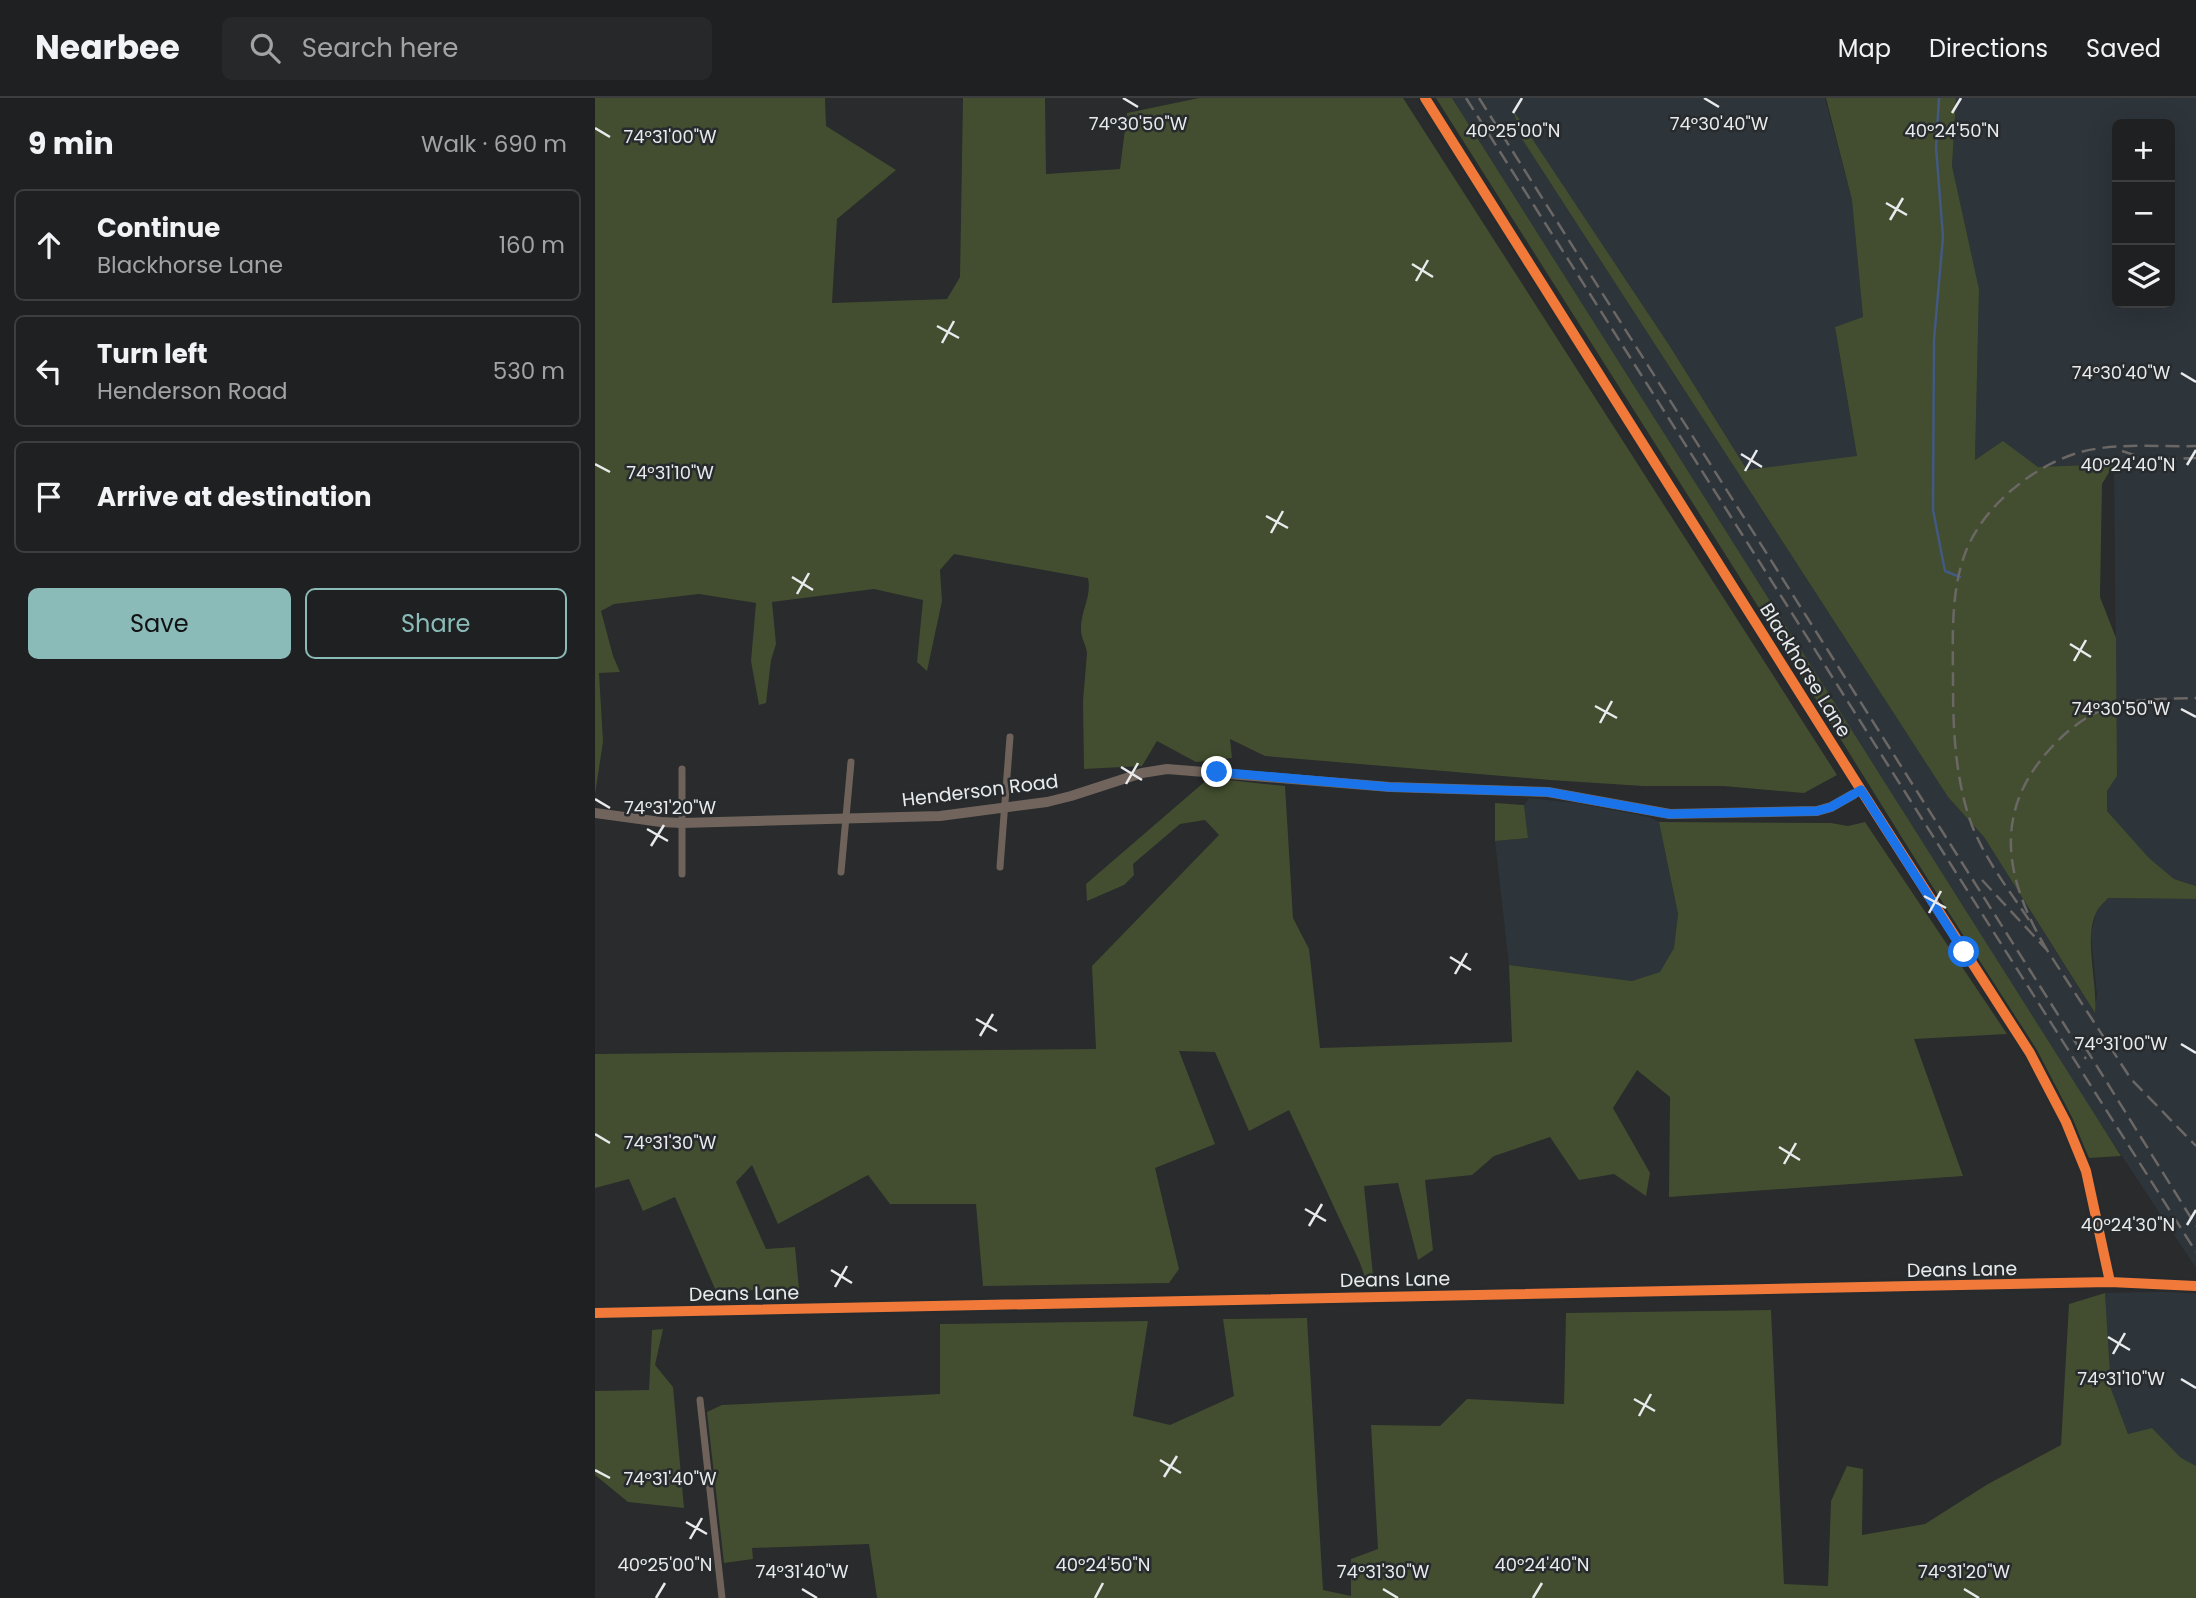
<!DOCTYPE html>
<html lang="en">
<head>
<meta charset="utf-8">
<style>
  :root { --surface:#1f2021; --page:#27282a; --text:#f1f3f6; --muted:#a1a3a5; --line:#3c3e3f; --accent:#8bbbb9 }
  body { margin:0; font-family:Poppins,sans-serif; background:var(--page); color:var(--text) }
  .controls { position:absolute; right:21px; top:21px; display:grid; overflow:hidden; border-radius:10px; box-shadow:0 7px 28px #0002 }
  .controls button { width:63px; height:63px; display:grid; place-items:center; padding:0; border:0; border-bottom:2px solid var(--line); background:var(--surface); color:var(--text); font:35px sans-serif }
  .stop { position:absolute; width:21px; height:21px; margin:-16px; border:5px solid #1a73e8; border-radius:50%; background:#fff }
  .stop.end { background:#1a73e8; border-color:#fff; box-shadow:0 2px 7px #0008 }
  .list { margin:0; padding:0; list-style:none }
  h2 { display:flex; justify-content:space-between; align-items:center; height:91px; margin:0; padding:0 28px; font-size:30px }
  h2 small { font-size:23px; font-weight:400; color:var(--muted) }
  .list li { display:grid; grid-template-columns:46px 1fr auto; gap:21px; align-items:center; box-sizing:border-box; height:112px; margin:0 14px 14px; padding:0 14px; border:2px solid var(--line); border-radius:10px }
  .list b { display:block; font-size:26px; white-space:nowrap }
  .list p { margin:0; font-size:23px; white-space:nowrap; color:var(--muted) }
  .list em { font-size:23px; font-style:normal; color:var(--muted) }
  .actions { display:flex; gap:14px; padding:21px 28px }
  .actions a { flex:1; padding:16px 0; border:2px solid var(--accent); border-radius:10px; text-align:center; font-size:24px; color:var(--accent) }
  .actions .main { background:var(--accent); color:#111 }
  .icon { flex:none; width:38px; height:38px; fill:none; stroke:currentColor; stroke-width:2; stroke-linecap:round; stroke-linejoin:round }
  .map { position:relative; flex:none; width:1601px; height:1500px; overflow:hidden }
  header { display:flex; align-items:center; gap:42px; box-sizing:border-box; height:98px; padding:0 35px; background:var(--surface); border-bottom:2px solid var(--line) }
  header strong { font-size:33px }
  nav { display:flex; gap:38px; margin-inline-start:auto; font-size:24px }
  .search { width:490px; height:63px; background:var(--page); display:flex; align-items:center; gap:18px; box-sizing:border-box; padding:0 24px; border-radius:10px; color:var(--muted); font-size:26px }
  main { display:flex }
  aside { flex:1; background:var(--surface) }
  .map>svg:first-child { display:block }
</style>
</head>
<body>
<header>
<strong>Nearbee</strong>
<div class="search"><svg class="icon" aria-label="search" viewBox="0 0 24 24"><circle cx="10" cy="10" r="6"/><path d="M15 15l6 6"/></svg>Search here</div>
<nav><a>Map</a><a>Directions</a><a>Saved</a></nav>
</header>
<main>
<aside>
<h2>9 min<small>Walk · 690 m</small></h2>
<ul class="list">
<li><svg class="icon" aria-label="ahead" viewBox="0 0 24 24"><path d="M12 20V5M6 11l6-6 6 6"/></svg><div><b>Continue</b><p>Blackhorse Lane</p></div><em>160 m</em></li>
<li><svg class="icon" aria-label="left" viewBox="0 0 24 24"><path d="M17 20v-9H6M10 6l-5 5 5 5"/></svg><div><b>Turn left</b><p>Henderson Road</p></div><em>530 m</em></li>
<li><svg class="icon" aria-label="arrive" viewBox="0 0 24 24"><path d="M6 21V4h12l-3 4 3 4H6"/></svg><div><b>Arrive at destination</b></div></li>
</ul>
<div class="actions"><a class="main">Save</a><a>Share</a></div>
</aside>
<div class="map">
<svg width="1601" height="1500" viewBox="0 0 1601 1500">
  <rect width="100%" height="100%" fill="#292b2c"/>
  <path fill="#2d343a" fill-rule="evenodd" d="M857,0H1230L1257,102L1268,220L1240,229L1262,359L1152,372L1076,250L919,15L927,41L1353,699L1389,739L1499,914L1502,897L1496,837L1501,814L1513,800L1601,801V1170L1489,1001Z
    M1361,0H1601V788L1579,781L1554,760L1512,713V693L1522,678L1519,366L1443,369L1408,344L1380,362L1384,191L1357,68ZM1522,26H1575V205H1522Z
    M934,700L981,705L1054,719L1064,724L1083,816L1079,850L1066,874L1037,883L914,867L900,743L933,740L929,707Z
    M1601,1193V1368L1586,1361L1557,1330L1533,1336L1516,1291L1510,1195Z"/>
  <path fill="#424e2f" d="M0,0H230L231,28L301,72L242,121L237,205L352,201L365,179L368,0H450L451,76L525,71L532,15L604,0H808L1242,677L1209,695L1128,688H1048L955,682L670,658L635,641L637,660L601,664L562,643L547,668L489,671L488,603L492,555C491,547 486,540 486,532C485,514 497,499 493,480L359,456L345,472L347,503L332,573L322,564L328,502L279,491L177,504L181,546L176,562L171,605L164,607L156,563L161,505L104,496L19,506L6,513L18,558L25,574L4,575L8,644L0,696Z
    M841,0H857L1526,1058L1494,1060L1463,996L1433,942L1144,478Z
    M1231,0H1361L1357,68L1384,191L1380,362L1408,343L1443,369L1519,366L1507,386L1505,499L1521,540L1522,678L1512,693V713L1554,760L1579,781L1601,788V801L1513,800C1510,804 1504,809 1502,813C1488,838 1503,886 1500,915L1389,739L1353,699L927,41L918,12L1076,250L1152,372L1262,358L1240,229L1268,219L1257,102Z
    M614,680L690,688L698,820L714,851L725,950L917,944L914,867L1037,883L1065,874L1079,850L1083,816L1064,724L1236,725L1253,728L1270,724L1412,936L1319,941L1368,1078L1074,1099L1075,999L1042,972L1018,1010L1055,1075L1051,1098L1019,1076L984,1082L955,1039L899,1058L877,1077L830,1082L838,1152L823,1162L803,1085L769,1088L778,1177L773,1188L765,1165L694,1012L654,1033L620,954L584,953L620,1046L560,1070L584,1171L574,1185L388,1188L381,1106H295L273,1077L183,1126L157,1067L141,1084L171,1151L200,1149L204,1191L121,1193L80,1099L48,1113L34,1081L0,1090V956L501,951L497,868L624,737L610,722L585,726L538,766L539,777L529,787L492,803L491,786Z
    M900,705L929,707L933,740L900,743Z
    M1510,1195L1516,1291L1533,1336L1557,1330L1586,1360L1601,1368V1500H282L274,1446L157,1450L158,1461L129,1465L112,1314L127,1307L345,1296V1226L553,1223L538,1318L575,1327L639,1298L628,1221L712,1220L728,1492L756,1498V1461L783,1451L776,1327L845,1328L872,1301L969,1306L971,1215L1176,1212L1189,1486L1233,1488L1236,1403L1252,1368L1268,1371L1267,1437L1330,1426L1393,1386L1466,1347L1474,1206Z
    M68,1231L60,1267L78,1289L89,1410L33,1404L0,1377V1293L54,1292L57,1232Z"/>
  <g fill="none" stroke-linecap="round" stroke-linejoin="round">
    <path stroke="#425982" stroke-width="2.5" d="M1344,0L1341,49L1348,139L1339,242L1338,412L1350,473L1365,479"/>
    <path stroke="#6e625b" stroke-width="7" d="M87,671V776
      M405,769L415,639
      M246,774L256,664
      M105,1302L127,1500"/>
    <path stroke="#70645d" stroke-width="10" d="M830,0L1266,692L1435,955L1471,1024L1491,1073L1515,1184
      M0,715L66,724L87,725L345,718L452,704L476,698L547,675L572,671L795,689L953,694L1075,716L1222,713L1236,709L1266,692
      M0,1215L1515,1184L1601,1188"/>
    <path stroke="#6b6765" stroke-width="2.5" stroke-dasharray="14 7" stroke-linecap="butt" d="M871,0L1601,1154
      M884,0L1491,961
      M1527,353L1554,362L1601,360
      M1387,782L1452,852L1536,981L1601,1048
      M1434,822C1412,789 1385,755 1373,716C1360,674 1358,629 1358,585C1358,542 1355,493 1371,453C1389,408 1435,371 1479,356C1515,344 1563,349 1601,348
      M1452,852C1411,783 1396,716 1455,651C1473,631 1495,614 1521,607C1546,600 1575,601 1601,600
      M1490,949L1601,1128"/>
    <g stroke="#282b2d" stroke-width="15">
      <path id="cycleway" d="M830,0L1266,692L1435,955L1471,1024L1491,1073L1515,1184
        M0,1215L1515,1184L1601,1188"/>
    </g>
    <use href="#cycleway" stroke="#f17a3a" stroke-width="10"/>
  </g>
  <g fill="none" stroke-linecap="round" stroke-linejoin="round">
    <path stroke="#1a73e8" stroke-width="9" d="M622,674L794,689L953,694L1074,716L1222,713L1236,709L1266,692L1369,854"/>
  </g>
  <path fill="none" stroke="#e8eaec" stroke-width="2.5" d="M528,0L543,9M1109,0L1124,9M918,15L927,0M1357,15L1366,0M0,30L15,39M1291,105L1312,117M1295,122L1308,100M817,166L838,179M821,183L833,162M342,228L364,240M347,245L359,223M1586,275L1601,284M1146,356L1167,369M0,366L15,374M1592,367L1601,352M1150,373L1162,352M671,418L693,430M676,435L688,413M197,479L218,492M202,496L214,475M1475,546L1496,559M1479,563L1491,542M1000,608L1022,620M1586,611L1601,619M1005,625L1017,603M526,669L547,682M531,686L543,665M0,701L15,710M52,731L73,743M56,748L69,727M1329,798L1351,810M1334,815L1346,793M855,859L876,872M860,876L872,855M381,921L402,933M385,938L398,916M1586,946L1601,955M0,1036L15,1045M1184,1049L1205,1062M1189,1066L1201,1045M710,1111L731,1123M1592,1127L1601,1112M714,1128L727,1106M236,1172L257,1185M240,1189L252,1168M1513,1239L1535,1252M1518,1256L1530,1235M1586,1281L1601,1290M1039,1301L1060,1313M1044,1318L1056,1296M565,1362L586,1375M0,1372L15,1380M569,1379L582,1358M91,1424L112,1436M95,1441L107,1420M207,1491L222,1500M788,1491L803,1500M1369,1491L1384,1500M61,1500L70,1485M500,1500L508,1485M938,1500L947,1485"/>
  <g text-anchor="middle" stroke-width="5" stroke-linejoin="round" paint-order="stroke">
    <g font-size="19" fill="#e8eaec" stroke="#282b2d">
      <text transform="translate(1211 572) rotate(58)" y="7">Blackhorse Lane</text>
      <text transform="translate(385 692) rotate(-7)" y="7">Henderson Road</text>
      <text transform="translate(1367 1171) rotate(-1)" y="7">Deans Lane</text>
      <text transform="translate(800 1181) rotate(-1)" y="7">Deans Lane</text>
      <text transform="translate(149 1195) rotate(-1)" y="7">Deans Lane</text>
    </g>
  </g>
  <g font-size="18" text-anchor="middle" fill="#e8eaec" stroke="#282b2d" stroke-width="5" stroke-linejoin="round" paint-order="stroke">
    <text x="543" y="32">74°30'50"W</text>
    <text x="1124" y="32">74°30'40"W</text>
    <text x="918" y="39">40°25'00"N</text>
    <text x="1357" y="39">40°24'50"N</text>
    <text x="75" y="45">74°31'00"W</text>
    <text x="1526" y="281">74°30'40"W</text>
    <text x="1533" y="373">40°24'40"N</text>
    <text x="75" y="381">74°31'10"W</text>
    <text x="1526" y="617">74°30'50"W</text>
    <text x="75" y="716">74°31'20"W</text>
    <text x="1526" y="952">74°31'00"W</text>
    <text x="75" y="1051">74°31'30"W</text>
    <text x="1533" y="1133">40°24'30"N</text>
    <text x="1526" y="1287">74°31'10"W</text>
    <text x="75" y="1387">74°31'40"W</text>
    <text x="70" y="1473">40°25'00"N</text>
    <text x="508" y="1473">40°24'50"N</text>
    <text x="947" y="1473">40°24'40"N</text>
    <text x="207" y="1480">74°31'40"W</text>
    <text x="788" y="1480">74°31'30"W</text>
    <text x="1369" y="1480">74°31'20"W</text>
  </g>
</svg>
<div class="controls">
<button>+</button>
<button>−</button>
<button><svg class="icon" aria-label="layers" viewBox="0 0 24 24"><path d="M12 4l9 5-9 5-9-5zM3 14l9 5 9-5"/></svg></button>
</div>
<div class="stop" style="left:1369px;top:854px"></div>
<div class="stop end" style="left:622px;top:674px"></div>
</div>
</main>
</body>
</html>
